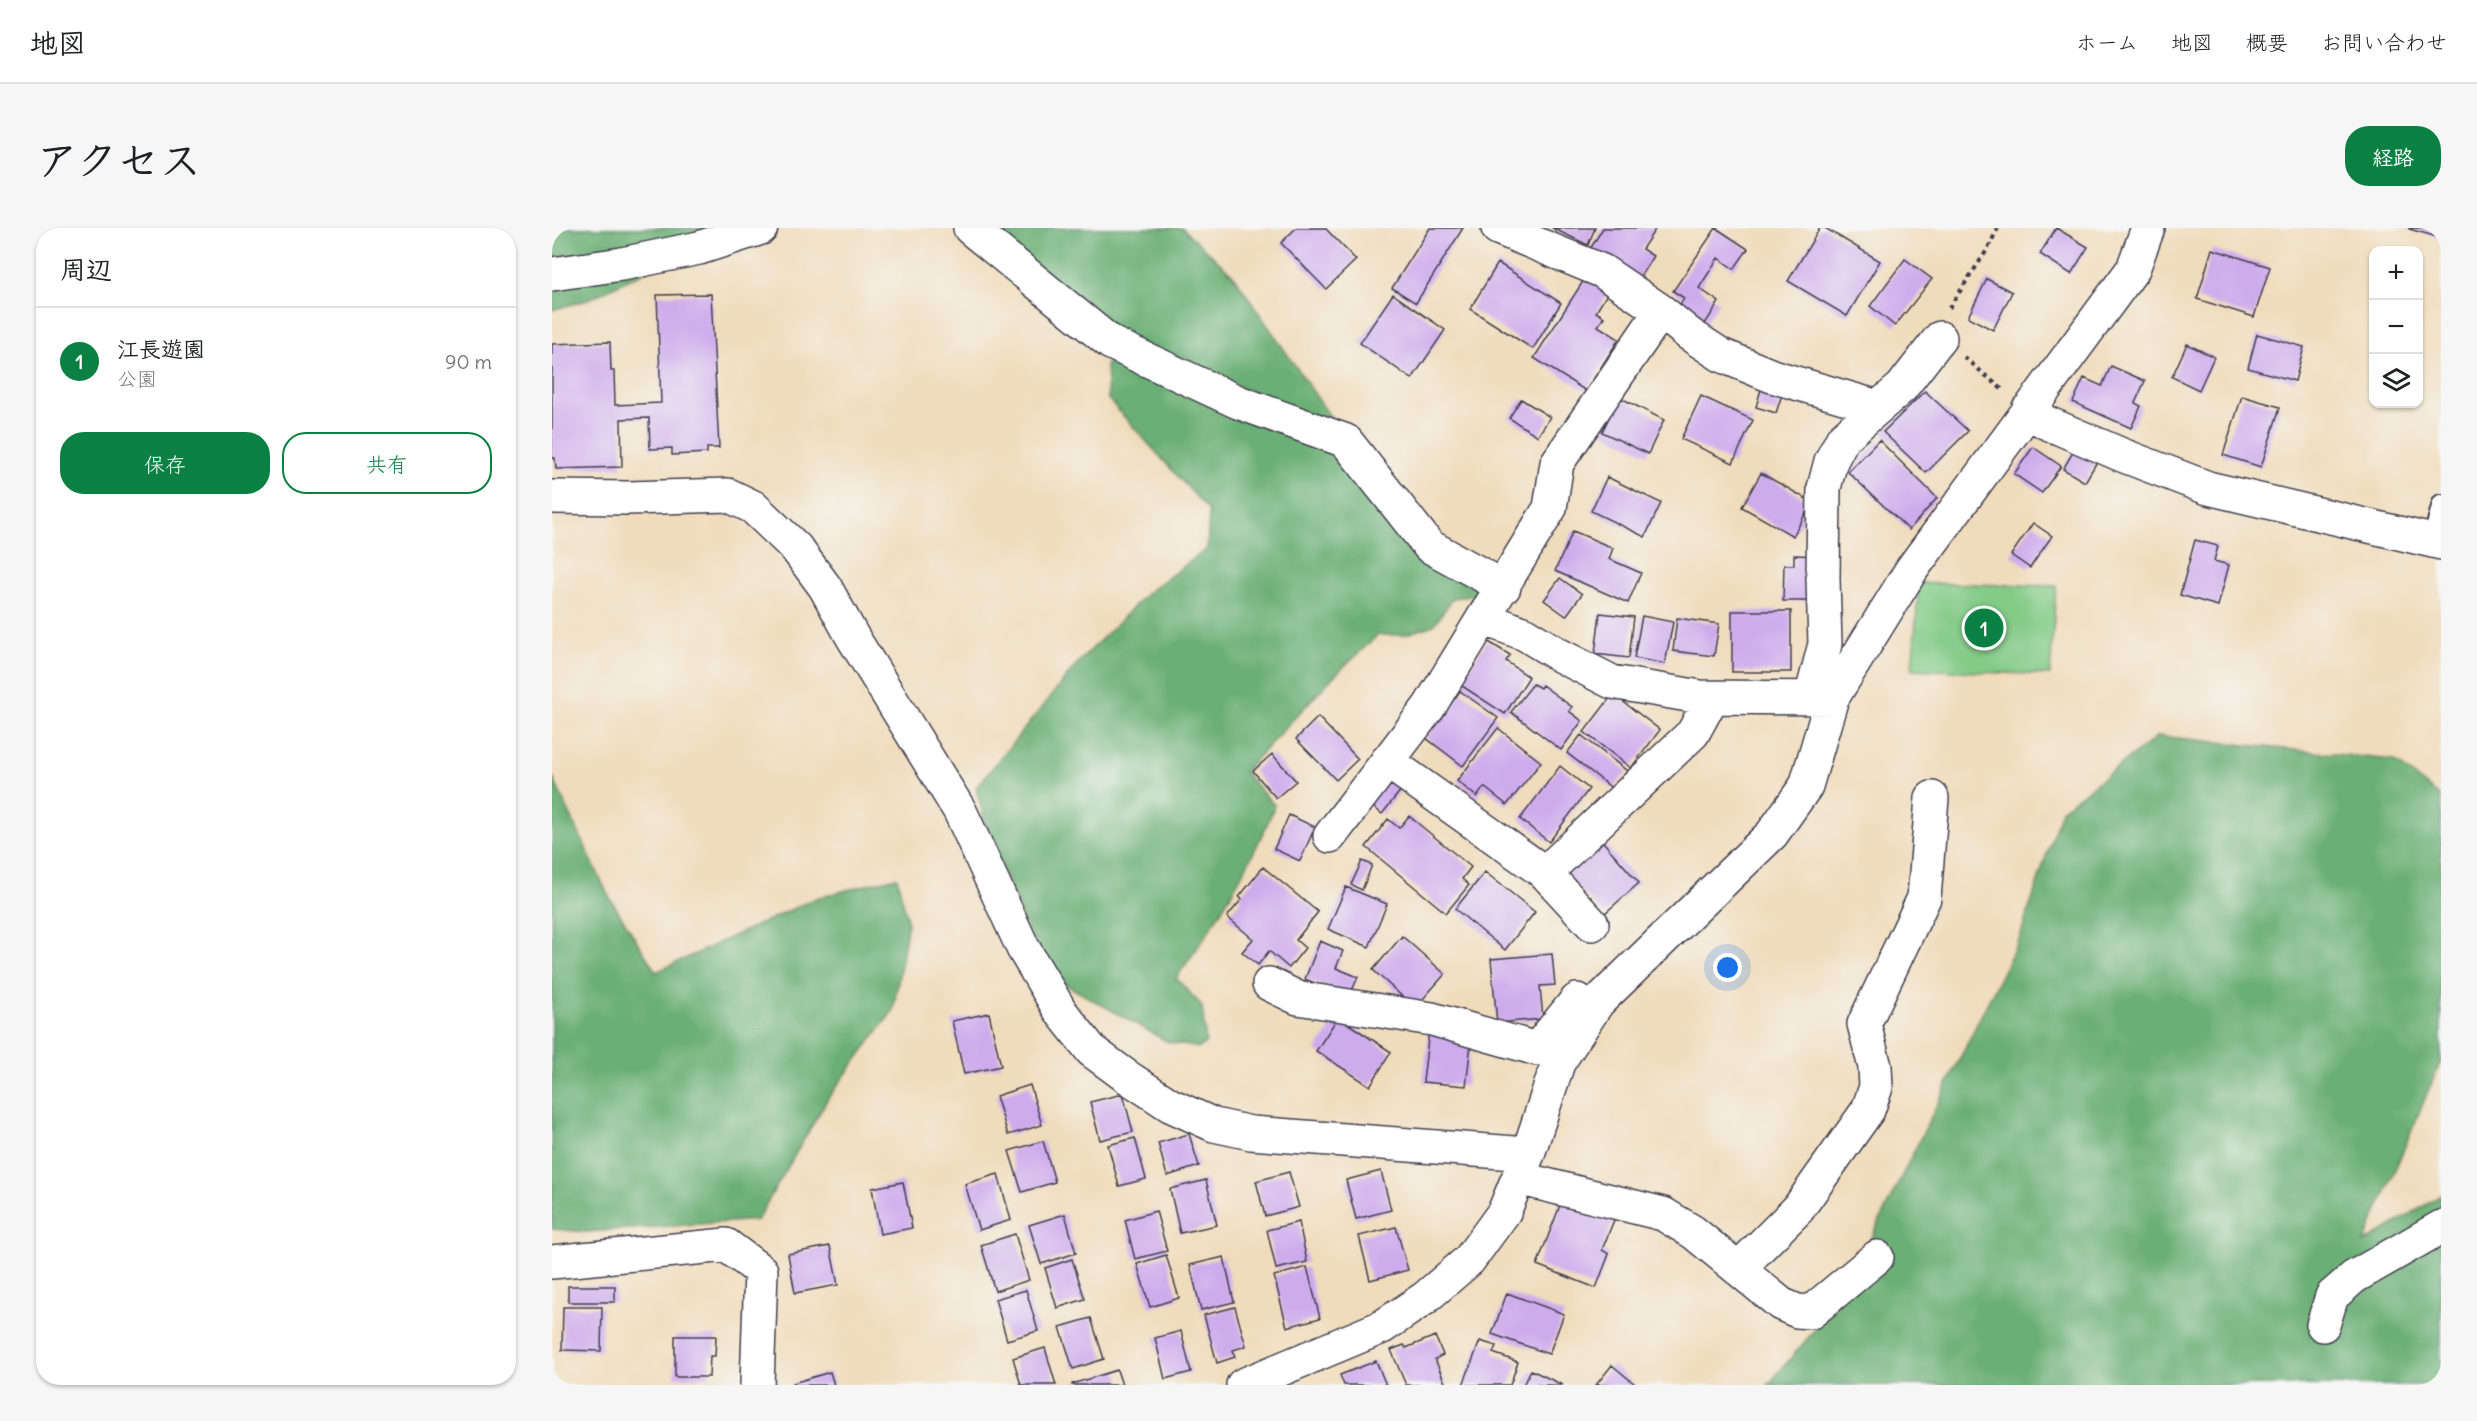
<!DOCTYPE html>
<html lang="ja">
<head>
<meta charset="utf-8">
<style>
  :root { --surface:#fff; --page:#f6f6f6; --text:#202124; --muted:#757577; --line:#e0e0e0; --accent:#0b8043 }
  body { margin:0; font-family:Delius,"Klee One",sans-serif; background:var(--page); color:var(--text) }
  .controls { position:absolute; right:18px; top:18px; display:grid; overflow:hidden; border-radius:12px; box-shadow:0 2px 4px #0004 }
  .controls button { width:54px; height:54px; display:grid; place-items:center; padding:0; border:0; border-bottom:2px solid var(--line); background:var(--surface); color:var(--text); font:30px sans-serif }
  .you { position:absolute; left:1176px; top:740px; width:21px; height:21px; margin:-15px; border:4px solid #fff; border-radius:50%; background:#1a73e8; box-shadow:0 0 0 9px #1a73e833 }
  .badge { display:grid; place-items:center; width:39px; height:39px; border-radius:50%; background:var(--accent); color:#fff; font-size:20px; font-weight:700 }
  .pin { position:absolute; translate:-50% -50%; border:3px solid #fff; box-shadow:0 2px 6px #0006 }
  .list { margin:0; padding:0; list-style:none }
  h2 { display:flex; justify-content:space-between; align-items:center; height:78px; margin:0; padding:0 24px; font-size:26px }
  h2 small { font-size:20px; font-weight:400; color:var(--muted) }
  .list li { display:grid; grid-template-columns:39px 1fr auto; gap:18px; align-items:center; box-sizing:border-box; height:108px; padding:0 24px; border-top:2px solid var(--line) }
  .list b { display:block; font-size:22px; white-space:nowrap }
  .list p { margin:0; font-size:20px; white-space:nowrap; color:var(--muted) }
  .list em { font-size:20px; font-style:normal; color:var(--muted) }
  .actions { display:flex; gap:12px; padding:18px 24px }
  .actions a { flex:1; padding:14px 0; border:2px solid var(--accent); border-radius:24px; text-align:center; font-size:21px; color:var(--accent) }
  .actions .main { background:var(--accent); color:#fff }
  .icon { flex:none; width:33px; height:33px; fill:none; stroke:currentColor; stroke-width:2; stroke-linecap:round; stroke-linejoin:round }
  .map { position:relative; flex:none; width:1889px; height:1157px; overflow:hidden; border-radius:24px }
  header { display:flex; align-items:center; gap:36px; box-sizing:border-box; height:84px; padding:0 30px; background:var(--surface); border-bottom:2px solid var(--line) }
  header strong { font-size:28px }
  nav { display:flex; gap:33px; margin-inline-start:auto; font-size:21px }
  .intro { display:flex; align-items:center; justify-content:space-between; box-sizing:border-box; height:144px; padding:0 36px }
  h1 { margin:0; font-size:42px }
  .button { padding:15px 27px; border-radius:24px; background:var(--accent); color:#fff; font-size:21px; font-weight:700 }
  main { display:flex; gap:36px; padding:0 36px }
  aside { flex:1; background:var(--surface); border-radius:24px; box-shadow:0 2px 4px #0004 }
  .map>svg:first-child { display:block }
</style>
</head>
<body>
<header>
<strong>地図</strong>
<nav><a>ホーム</a><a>地図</a><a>概要</a><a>お問い合わせ</a></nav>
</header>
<div class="intro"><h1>アクセス</h1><a class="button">経路</a></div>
<main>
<aside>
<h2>周辺<small></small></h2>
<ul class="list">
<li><span class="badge">1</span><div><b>江長遊園</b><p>公園</p></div><em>90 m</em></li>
</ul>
<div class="actions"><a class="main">保存</a><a>共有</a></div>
</aside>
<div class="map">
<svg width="1889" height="1157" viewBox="0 0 1889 1157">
  <rect width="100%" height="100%" fill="#f6f6f2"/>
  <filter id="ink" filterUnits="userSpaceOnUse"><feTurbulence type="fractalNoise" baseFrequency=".0167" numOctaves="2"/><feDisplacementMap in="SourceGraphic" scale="12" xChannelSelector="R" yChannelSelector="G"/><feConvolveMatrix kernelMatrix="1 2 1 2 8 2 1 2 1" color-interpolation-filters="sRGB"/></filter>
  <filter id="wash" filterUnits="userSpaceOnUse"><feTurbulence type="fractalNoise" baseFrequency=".008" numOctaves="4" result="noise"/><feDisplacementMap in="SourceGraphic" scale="24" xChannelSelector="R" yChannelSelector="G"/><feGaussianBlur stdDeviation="1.35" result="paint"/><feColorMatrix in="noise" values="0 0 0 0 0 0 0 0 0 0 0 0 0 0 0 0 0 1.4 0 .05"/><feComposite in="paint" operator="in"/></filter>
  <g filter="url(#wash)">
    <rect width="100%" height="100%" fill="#f0dcbb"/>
    <path fill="#83cb87" stroke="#527661" stroke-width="1.5" d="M1367,355L1504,358L1498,447L1360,441Z"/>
    <path fill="#6aaf74" stroke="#466858" stroke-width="1.5" d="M0,0H182L35,72L0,82Z
      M436,0H630L681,47L786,200L558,105Z
      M570,128L789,219L937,359L929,367L901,370L882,397L851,407H826L783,447L692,544L723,578C697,640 664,696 624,750L650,778L654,814L647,820L616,814L505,752L473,698L435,603L424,560L525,436L596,364L655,321L657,283L556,171L554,137Z
      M1606,508L1841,532L1889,569V833L1812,1015L1889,967V1157H1216L1289,1071L1468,709L1509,582Z
      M0,548L56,667L104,744L264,670L345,649L356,695L341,783L276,870L205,992L34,1004L0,1001Z"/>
    <g id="blocks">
      <path fill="#ceabec" d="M744,0H773L804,32L774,61L729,15Z
        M878,0H911L864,75L840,60Z
        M1000,0H1043L1036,17Z
        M1051,0H1104L1090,21L1101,28L1086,52L1038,21Z
        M1164,0L1196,21L1182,41L1166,30L1147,60L1167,74L1153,96L1127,78L1132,70L1121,63Z
        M1268,0H1273L1328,33L1295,88L1236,53Z
        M1504,0L1536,19L1519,46L1488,26Z
        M1857,0H1889V10L1857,1Z
        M1660,21L1718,39L1702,89L1645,71Z
        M1353,31L1380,51L1343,98L1318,78Z
        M946,35L1009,75L981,121L918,81Z
        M1037,44L1060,58L1044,84L1052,89L1046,98L1067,111L1034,163L982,130Z
        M1435,51L1460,64L1441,102L1416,89Z
        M159,66L167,220H155V225L120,227V220L98,221L97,190L69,191L70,239L4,241L3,230H0V116L58,114L59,143H62L63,177L109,175L105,67Z
        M841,66L893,102L860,151L808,115Z
        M1705,106L1752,119L1743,153L1696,140Z
        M1635,116L1662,129L1647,162L1620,149Z
        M1559,138L1593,153L1583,175L1589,178L1579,200L1521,174L1532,150L1550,158Z
        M1211,154L1232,160L1224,185L1204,179Z
        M1373,163L1416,203L1374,245L1331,204Z
        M1149,168L1201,192L1181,235L1129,211Z
        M1690,168L1728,179L1709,239L1671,227Z
        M1067,169L1112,192L1096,226L1050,204Z
        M969,171L998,189L986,208L957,190Z
        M1327,212L1385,270L1357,302L1296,244Z
        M1481,219L1509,238L1490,265L1462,246Z
        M1524,219L1546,232L1533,254L1511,241Z
        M1209,245L1260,274L1241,308L1190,279Z
        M1055,249L1109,275L1093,309L1039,283Z
        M1481,295L1500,308L1478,340L1459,327Z
        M1021,303L1061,320L1057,331L1089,345L1076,375L1003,343Z
        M1643,312L1666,318L1662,333L1677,337L1666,378L1628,367Z
        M1242,327L1267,328L1266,373H1231L1232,337H1242Z
        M1008,350L1030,366L1014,388L992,372Z
        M1180,383H1239V444H1180Z
        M1048,385L1082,389L1077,430L1043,426Z
        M1090,388L1121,394L1113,436L1082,430Z
        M1125,390L1167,396L1162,428L1121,423Z
        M935,413L958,427L954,433L977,449L953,486L907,456Z
        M981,456L988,460L990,457L1020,479L1017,483L1030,493L1009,522L959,484Z
        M908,463L946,490L911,538L874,510Z
        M1061,466L1108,502L1079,540L1032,504Z
        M766,489L806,531L784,552L744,511Z
        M946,500L989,534L955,577L932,559L925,569L905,553Z
        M1029,507L1075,543L1061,561L1015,525Z
        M720,526L744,553L724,570L701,543Z
        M1008,538L1037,561L997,614L968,591Z
        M831,547L849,562L830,586L812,571Z
        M737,587L763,599L748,633L722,621Z
        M857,588L919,639L910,651L917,657L894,685L814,619L836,591L847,600Z
        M1045,607L1087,655L1052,686L1008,640Z
        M810,633L820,637L810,662L799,657Z
        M711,639L766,684L744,712L753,720L737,740L717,723L706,737L690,724L701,711L675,689L690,671L687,669Z
        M933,644L983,684L953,722L903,681Z
        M794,659L835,676L817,719L776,701Z
        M850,708L893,746L863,780L821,742Z
        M768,713L791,723L784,740L806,749L795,774L772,759L753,751Z
        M1000,726L1003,757L988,758L991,791L945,795L939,731Z
        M437,785L449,838L412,846L400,793Z
        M786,789L839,824L818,858L764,823Z
        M877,802L920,807L914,858L871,854Z
        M478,857L490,897L456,907L444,868Z
        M571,866L581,904L548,912L538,874Z
        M637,906L647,938L615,948L606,915Z
        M583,910L594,951L567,958L556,917Z
        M491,913L503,954L470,964L457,923Z
        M829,943L839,982L804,991L794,952Z
        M737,944L747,979L713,988L704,953Z
        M446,946L459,992L427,1002L413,956Z
        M654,952L665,997L628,1005L618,961Z
        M351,954L360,1000L328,1006L320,960Z
        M1012,967L1064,987L1050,1022L1057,1026L1044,1060L985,1037Z
        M604,983L615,1023L583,1031L573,992Z
        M513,986L524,1025L489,1036L477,997Z
        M747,994L755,1034L724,1041L715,1002Z
        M844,999L856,1042L818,1052L807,1008Z
        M463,1006L477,1052L443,1063L429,1017Z
        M278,1018L286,1057L243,1065L236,1026Z
        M614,1027L627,1070L598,1079L585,1036Z
        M672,1029L682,1074L649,1082L638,1037Z
        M520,1031L533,1071L505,1080L493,1040Z
        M755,1039L768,1090L735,1099L722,1048Z
        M16,1058H63V1074H16Z
        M474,1062L486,1103L455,1112L443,1071Z
        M955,1065L1012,1086L997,1126L940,1106Z
        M11,1079H50L49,1123L10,1122Z
        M683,1079L694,1118L681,1122L683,1129L665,1135L652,1087Z
        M539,1090L552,1131L521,1141L508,1099Z
        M629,1103L639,1144L613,1151L603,1110Z
        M123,1108H164L163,1128H158L157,1149H123Z
        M883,1108L891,1127L883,1131L894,1157H854L839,1122L852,1117L854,1120Z
        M928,1113L944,1118L941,1125L966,1134L958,1157H911Z
        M493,1120L504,1157H469L461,1130Z
        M824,1133L834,1157H792L788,1147Z
        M1060,1137L1084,1157H1044Z
        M565,1142L570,1157H520V1156Z
        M979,1142L1011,1157H971Z
        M278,1144L282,1157H242L241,1155Z"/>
    </g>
  </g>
  <g filter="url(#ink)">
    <use href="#blocks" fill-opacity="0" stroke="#413e4e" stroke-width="1.5"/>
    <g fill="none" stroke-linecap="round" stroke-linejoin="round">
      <g stroke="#413e4e" stroke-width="20">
        <path id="service" d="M1879,313L1889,275"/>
      </g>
      <g stroke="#413e4e" stroke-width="36">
        <path id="minor" d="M418,0L559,115L686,174L794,213L877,318L952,359
          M946,0L1050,43L1109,83L1137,106L1169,127L1220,148L1326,179
          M0,46L70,36L147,20L209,0
          M1476,182L1493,194L1570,227L1656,260L1889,315
          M0,269L76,270L176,267L201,279L244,320L273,359L300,408L408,583L471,720L509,784L540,823L574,848L618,877L662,897L699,905L976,926
          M931,390L973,406L1009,428L1060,454L1148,469L1280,470
          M1259,470L1273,416L1271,351L1272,260L1279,233L1291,210L1350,159L1388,110
          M835,533L993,645L1040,696
          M778,608L877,479L998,280L1005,235L1109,83
          M993,645L1141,505L1160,470
          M717,756L746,770L880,791L985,821L1025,772
          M966,950L1111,986L1141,1004L1229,1076L1245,1083L1259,1084L1325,1029
          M0,1034L174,1017L209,1043L205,1157
          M1186,1041L1246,981L1316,882L1324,859L1323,839L1312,796L1372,670L1380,570
          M1771,1097L1780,1068L1802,1049L1889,999
          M691,1157L830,1099L873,1070L917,1032L952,984L976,926L1006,835L1046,774L1220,606L1254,558L1280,470L1360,341L1581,41L1596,0"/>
      </g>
      <path stroke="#413e4e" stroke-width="4" stroke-dasharray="4.5 4.5" stroke-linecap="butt" d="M1397,80L1435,22L1446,0
        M1412,129L1452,163"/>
      <use href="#service" stroke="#fff" stroke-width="16"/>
      <use href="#minor" stroke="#fff" stroke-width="33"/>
    </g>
  </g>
</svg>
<div class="controls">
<button>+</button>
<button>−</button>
<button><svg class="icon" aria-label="layers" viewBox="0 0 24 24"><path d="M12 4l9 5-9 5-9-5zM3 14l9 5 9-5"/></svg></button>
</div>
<div class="you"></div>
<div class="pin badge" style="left:1432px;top:400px">1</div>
</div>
</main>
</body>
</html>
